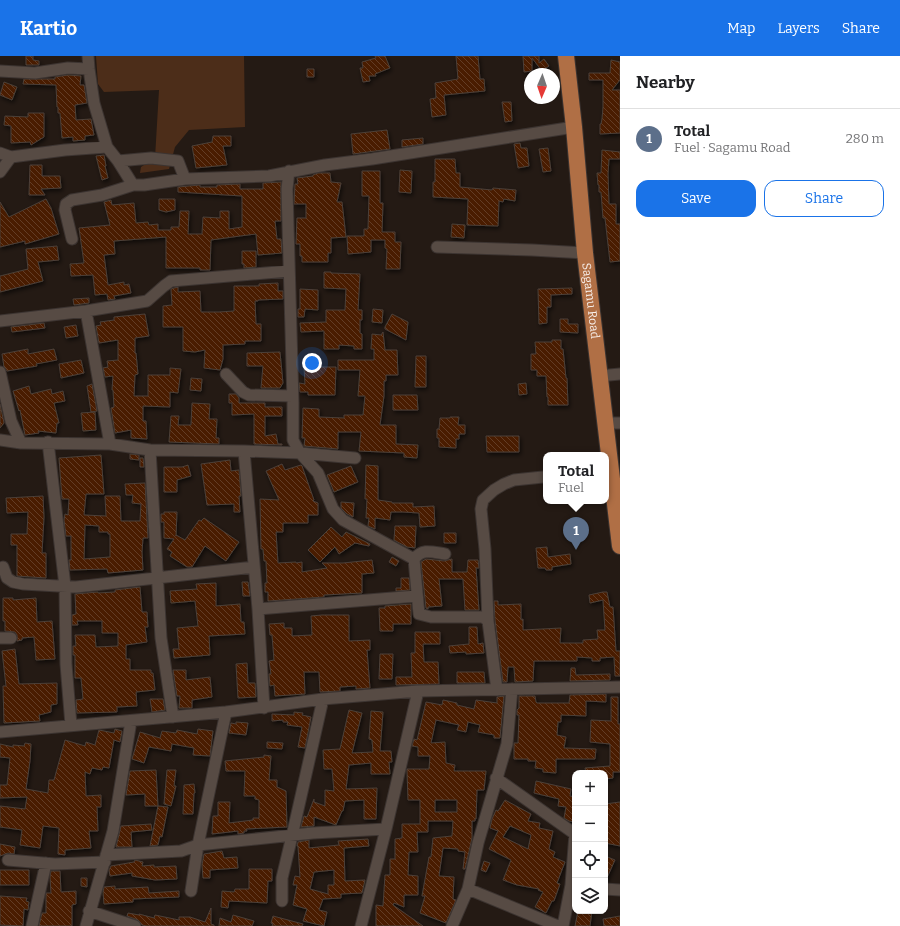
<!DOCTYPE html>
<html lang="en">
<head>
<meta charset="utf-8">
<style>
  :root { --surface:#fff; --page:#f6f6f6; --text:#202124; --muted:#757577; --line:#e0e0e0; --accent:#1a73e8 }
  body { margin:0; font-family:Bitter,serif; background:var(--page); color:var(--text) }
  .controls { position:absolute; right:12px; bottom:12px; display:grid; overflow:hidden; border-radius:8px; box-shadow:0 1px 3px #0004 }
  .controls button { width:36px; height:36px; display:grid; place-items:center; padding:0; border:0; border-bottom:1px solid var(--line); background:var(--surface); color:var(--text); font:20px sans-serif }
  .compass { position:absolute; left:524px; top:12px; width:36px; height:36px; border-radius:50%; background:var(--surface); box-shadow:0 1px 3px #0004; rotate:182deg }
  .you { position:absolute; left:312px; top:307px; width:14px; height:14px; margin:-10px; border:3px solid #fff; border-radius:50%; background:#1a73e8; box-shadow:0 0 0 6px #1a73e833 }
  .badge { display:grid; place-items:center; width:26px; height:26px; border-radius:50%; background:var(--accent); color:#fff; font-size:13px; font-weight:700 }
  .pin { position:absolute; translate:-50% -33px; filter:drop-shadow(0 1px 2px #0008) }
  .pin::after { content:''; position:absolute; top:21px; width:14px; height:12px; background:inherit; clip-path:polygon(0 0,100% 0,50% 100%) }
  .popup { position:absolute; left:543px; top:396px; width:66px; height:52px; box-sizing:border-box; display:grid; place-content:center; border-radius:8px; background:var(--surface); filter:drop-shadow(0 1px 3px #0005); font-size:13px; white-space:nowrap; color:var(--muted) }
  .popup b { font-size:15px; color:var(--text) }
  .popup::after { content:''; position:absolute; left:50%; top:100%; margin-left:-8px; border:8px solid transparent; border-top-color:var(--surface) }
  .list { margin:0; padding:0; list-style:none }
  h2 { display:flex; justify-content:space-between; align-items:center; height:52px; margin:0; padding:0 16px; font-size:17px }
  h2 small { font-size:13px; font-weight:400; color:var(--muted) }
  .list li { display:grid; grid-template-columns:26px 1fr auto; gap:12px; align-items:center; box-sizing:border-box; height:60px; padding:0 16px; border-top:1px solid var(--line) }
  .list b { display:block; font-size:15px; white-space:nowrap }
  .list p { margin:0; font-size:13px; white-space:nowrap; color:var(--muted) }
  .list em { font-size:13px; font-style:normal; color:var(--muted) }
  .actions { display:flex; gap:8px; padding:12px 16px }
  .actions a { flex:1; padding:9px 0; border:1px solid var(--accent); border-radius:12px; text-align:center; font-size:14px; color:var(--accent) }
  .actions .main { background:var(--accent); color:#fff }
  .icon { flex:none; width:22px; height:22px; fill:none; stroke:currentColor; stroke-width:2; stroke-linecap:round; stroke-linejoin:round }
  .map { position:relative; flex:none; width:620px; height:870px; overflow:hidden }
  header { display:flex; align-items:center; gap:24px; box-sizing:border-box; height:56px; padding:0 20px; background:var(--accent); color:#fff }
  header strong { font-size:19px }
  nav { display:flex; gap:22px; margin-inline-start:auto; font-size:14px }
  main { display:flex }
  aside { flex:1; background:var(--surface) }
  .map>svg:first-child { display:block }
</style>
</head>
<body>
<header>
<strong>Kartio</strong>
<nav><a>Map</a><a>Layers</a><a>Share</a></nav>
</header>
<main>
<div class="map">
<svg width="620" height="870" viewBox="0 0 620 870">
  <defs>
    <pattern id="building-back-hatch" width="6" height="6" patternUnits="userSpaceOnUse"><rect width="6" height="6" fill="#481d00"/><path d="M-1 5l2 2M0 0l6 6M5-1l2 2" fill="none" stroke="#633e25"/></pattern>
    <filter id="shadow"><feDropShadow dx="1.5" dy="2.5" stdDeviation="2" flood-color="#0009"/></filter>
  </defs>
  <rect width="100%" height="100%" fill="#241a14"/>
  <path fill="#4c2d19" d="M96,0H244L245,71L189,74L175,91L169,113L140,117L141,111L155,102L159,34L104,36L98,28Z"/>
  <path fill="url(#building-back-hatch)" stroke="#4b3f38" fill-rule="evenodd" filter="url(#shadow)" d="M26,0H33V4L39,5V9H26Z
    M375,0H385L390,12L375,18L376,20H369L370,25L363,26L360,12H363L362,6L376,2Z
    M456,0H478L480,23H484L485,35L444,39L446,59L432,61L430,43L436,42L435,27L458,23Z
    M523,0H539V7L544,3L549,10L542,15L532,2V15L524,16Z
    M611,4L620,6V24L612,34H620V77L600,78V68H601L602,63L603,51V24H589V17H610Z
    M307,13H314V21H307Z
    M68,19L81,20L80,29H84L87,47L75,49L76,64L91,63L94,79L85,80V84L73,85V81L62,82L60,57H58V51H57L56,29L23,28L24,23H55V21Z
    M4,26L17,31L12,44L0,39Z
    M502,46H511L512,65L505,66Z
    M28,57H44V81L31,89L30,86L11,87V70L4,69L5,60L28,61Z
    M387,74L390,93L353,98L351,78Z
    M213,80H231V90H223L227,109L196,112L192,90L212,86Z
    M423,82V88L402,91V84Z
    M520,87L521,92H527L529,110L518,112L514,88Z
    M548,92L551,115L543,116L539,93Z
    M602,94L620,96V103H609L608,118L609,148H616V168H620V205L610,206L605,162H603L601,136H599V129H598L597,117H601Z
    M104,99L106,110H105L108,122L102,124L96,100Z
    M435,103H455L456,117H460V131L492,134L493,132L516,134L515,145L504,143L503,146L499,145L498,170L467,169L468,143L433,141V126H435Z
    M30,109H42V120H60L61,132L41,133L45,139H29Z
    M400,114L412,115L411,137L399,136Z
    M362,115H380V147H383L382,176H395V186H401L400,213H386L387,193L385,192V184H371V196L348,198L347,180H364V173H368L369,140H362Z
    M318,117H330L331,126L341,127L337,146H342L346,181L331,182V197H328V206H302V200H300V188H296L297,162H306V148H294L295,128H298L297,122L313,120V119Z
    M281,126V165H275L277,183H281L282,197L258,199L256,178L240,180L211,184L210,214H200V212H166V181L114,185L115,198L104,199L108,229L124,226V229L129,228L131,237L114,240L115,243L108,244L107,238L95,239L93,219L71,220L70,208L84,207L79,172L110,169L104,146L111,144L112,149L134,147L136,167L148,166L149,169L158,168V174H171V171H179L180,155H189L188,178H202L203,161L220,162V155H229V173L242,171V140L178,136V131L200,129V131H217V129L240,128V133H263V127Z
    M46,143L51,152L59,178L25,188V185L0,191V146L9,161Z
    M159,143H175V154L166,156L159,154Z
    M452,168L465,169L464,182L451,181Z
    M57,190L59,204L38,206L43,225L0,236V220L28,213L26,193Z
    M242,195H256V211L244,212V208H242Z
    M324,216H331V217L360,218L358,254H362V264H360V277L362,278V293H354V290L339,289V293H324V275L301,276L300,267L326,266V254H345L346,233L324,232Z
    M278,227V235H283V243L258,244V245H255L256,268H261V285H245V288L223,289V303L220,314L204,312L205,294L195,296L183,295V271H163V250L172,249L171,233L174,232L178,231V236L200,235L201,256H219L234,255V230H259V228Z
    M572,232V238L551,239V251H547V267L539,268L538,233Z
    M300,233L318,234V254L305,253L304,261H298V253H300Z
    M89,242V247L74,249L73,243Z
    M373,253L383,254L382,267L372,266Z
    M145,258L149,280L135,282V297H136L138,318L135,319L134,340H148V319H170V312L181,313L178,337L170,336V351L143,350V365H146L147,383L131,382V374L115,377L111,352L114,351L113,334H112L113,320L105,321L103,312L108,311L107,305L118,304V284L99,287L96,270L101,269L100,266L114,264V261Z
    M392,258L408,266L406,284L385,273V271Z
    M560,263H568V268H578V277L560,276Z
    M44,267L45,272L12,276L11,271Z
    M76,269L78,280L66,282L64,271Z
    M383,276L385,294H397L398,319H386V325H384V340L380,369H396V388L418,389L417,402L404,401V397L359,395L361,376H338V393L304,390L305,382H302L303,352L319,353V361L344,362V359H363L365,340H358L360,314H338V304H374V293H371L372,278L381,279Z
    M552,284H561V293H563L566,322H567L568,349H548V341H547L546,320H537V314H531V298H536L535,286H552Z
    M28,293V298L54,293L57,304L36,308L37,310L7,315L4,311L2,298Z
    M280,296L283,327L280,332H261L263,310H247V297Z
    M416,300H426V331H415Z
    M81,304L84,317L61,322L59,308Z
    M304,311H336L335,339H308V336H300L299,327L305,328Z
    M191,322L202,323L201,335L190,334Z
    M526,327L527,338L519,339L518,328Z
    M92,328L97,355L91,356L87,330Z
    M29,330L31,338L51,333L52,338L63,335L65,345L54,347L59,367H57L56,377L38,375L39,377L25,379L20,354L19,355L13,335Z
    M229,338H236L239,342V347H265V351H282V360H265V380L276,378L278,388H282V389L254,388V358L232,359V347H229Z
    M393,339H417L418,354H393Z
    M192,347L210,348L209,363H217L216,382H219V388L169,386L171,360H179L178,369H191Z
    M0,348L4,367L0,372Z
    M95,356L96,374L83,375L81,357Z
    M450,361H459L458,369H465V378H459V383H456V392L439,391V382H437V373H439L440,362H450Z
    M486,380H519V396H487Z
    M130,398L139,399V404L130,403Z
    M101,399L104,438H86L84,459L106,460L105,440H120L121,465H140L141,448L132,447L133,439H126L125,428L145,427L148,482H143L142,496L143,514L108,517L107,513L70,514L69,504H71V480H66L64,464L65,458L68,459L69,443H62L59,402ZM85,469L99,470V476H108V478H110V501L84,503Z
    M140,402H143L144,411H140Z
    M230,404L231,415L239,414L241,440H239L240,456H234V448L207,449L201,408Z
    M282,408L285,414L301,409L302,410L314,444L313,445L318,447V459H308V467H283V476H276L278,507L296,506V507L302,506V516L327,512L322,507H343L372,504L374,517L362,518V537L324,539V541L268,545V536H265V527H267L266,505H264L263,493H261L260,443L279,444L266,415Z
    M188,409L191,420L177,424V436H164V411H182Z
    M366,409L378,410V444L392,446V447H413V451L434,450L435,470L420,471L419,457L403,456H391L390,464L375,462V473L368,470L369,462H366L367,443H365Z
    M351,410L358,426L334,436L327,419Z
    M43,440L44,461L42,497H46V522L17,520V489H11V478H27L28,456L7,457L6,442Z
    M341,446L354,447L353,461L347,458L341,452Z
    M164,456H177L176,480V479L185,484L199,464L201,465L204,462L239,486L226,505L205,490L192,511H187L170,500L172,496L167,493L174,483L164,482V466H161V458H164Z
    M395,470H416L415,492L407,491L394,484Z
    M331,471L342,481L346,476L370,488L369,490L355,487L339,498L335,491L320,506L308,494Z
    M444,477H456V487H444Z
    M547,491L548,501L570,498L571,508L552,511V514H546L545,512H538L536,492Z
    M392,501L399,505L396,510L389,506Z
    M426,503L444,505L452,503V516H467L468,504H478L479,512H476L479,554H465L463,523H439L442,550L428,551V553L426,552L421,506Z
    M401,522H409L410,534L396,535V532H401Z
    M242,526H248L250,540H243Z
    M216,527V550L240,548L241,566H244L245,578L209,580L210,599L174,602L173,593H179L177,572L198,570L195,545L171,547L170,535L197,533L196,528Z
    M140,531L142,556H147L148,571H145L147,586L126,589V603H130V614H151V617H153L155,634L136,636L137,650L117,651V656L77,657L76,644L83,643L81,622H75V599H73V590H76L75,579H95L96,591L118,590V577H102V565H77L78,569H72V559L76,558L75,538L98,536V537L115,536V534Z
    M603,536H607L610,551H613L616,595H620V620H615L614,601L600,602V605H592V602L577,601V605H534L533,625L515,626L514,611H508L507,626H503L495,564L494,545H498V549L521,548V564L523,563V574L561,572L560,587H583V584L598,583L597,574H605L603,544L590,547L589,539Z
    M3,542H13V544L36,542L37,566L52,565L55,603L36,604L34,581L22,582V584L17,585V579L15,576L5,575V565H3Z
    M411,548V568H393V575H380L379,552H385V550Z
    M322,559H349V585L370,584V594H367L370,632L356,633V630L340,631V635L320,636L319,616H304L305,638L275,640L274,629L270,630L269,618H271L269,605L274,604L272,579H270L269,568L284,567V572H292V580L312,579L311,560Z
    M469,571H477L478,588L483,587L484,597L466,598V596L450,597L449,590L469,588Z
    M415,576H440V588H423L424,606H438L439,628L396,629V621H412L411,597H415Z
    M15,593L19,628L57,627V648L51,649V656L39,659L40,665L4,667L3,630H6L2,595Z
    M380,598H393L392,623H379Z
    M247,607L248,627H255L256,641L238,642L236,608Z
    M571,612H575L576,619L610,618V624L570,625Z
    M173,614H186V624L210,621L212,641L192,644V652H179L180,640H177Z
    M457,616H484L485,627H457Z
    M606,638V646L586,645V660L561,659V666H558L557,679L566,681L564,692L596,693L595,703H556V717L543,716V713L535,712L536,705H528V703H514V687H518L519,659H517V654L519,652V640H535L536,646L537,647H569L570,639Z
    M504,640L500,682H494V679L478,676L480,669L468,666L466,676L457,674L459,669L436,664L431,687L445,686L446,707L455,709L454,715H486L484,734H477L476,763H475V765H472V782L465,813H463L465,796L458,795V793L443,792L439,820L454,821L453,843L456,844L446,867L420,857L425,840H422L429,801H431L433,782L452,780L453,765H428V776H417L418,796H409L408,819L418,820V839H404V851L394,847L393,849L423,870H376V849L383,850L385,819H390V803H395V783L402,782V768H420V744H408L407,715V713H429L430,700H418V691L412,690L414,683L417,684L426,646L442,649L443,644L457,647V649L474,653L476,644L497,647V641ZM435,744H457V756H435Z
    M611,641H618V668H620V716H613V722L605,723V717H586L585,712L610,710V688L590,686L591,664L611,665Z
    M150,643H163L165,654L152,656Z
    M349,654L362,657L352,697L373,696L372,684L369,683L371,655L383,656L380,695H391L392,706H389L390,718H371V707L349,709L346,733L377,732L376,763H364V744L345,745L343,755H342L336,769L314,761V770L301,771L304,760L307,761L314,743V746L325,750V734L334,735L332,713H324L323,694L340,693Z
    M294,656L303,657L302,659L311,661L305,692L298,691L302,671L287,669L288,666H283V664L272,665V658L294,659Z
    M236,666L248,667L246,679L229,677L231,667L236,668Z
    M115,673L122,675L120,686L114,684L109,712L103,711L102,714L92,712L90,718L85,716L86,740L101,739V751H97L98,775H89L91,792L65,794V799L58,798L59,772L43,770L40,792L20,789L22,774L0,771V750L25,753L27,741L0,742V729H7L10,702L0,701V688L13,691V689L24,690L25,687L31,688L30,705L26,733L48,737L49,724H54L65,684L85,690L86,686L95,689L99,674L114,677Z
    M198,673L213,675L210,700L193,699L194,692L172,688L171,695L149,691L144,707L132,703L140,676L160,682L162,675L176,677L177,674L197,678Z
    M267,686L283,687L282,693L267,692Z
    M264,699L271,700L269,724H277V731L286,735L287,771L246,773L247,775H244V777L238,778V775L212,778L213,760H218V746H230L229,767L253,764V762H259V744L255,743V740H244L245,715H226L225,705L264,701Z
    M156,714L158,750H145V738L126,739L130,715Z
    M167,714H176L174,730H176L171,750L164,748Z
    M536,725L571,733L570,740L575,741V766L569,765L564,762L566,751L558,750L559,743L534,737Z
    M194,728L195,737H194L193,758H183L184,729Z
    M505,744L531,758L528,765L540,767L539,772L553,775L549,793L555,796L553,801L565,806L557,827L560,828L554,845H552L546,857L535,851L543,836L538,834L539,833L517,829L503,824L511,804L489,793L498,775L490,772L492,763L496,754L498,755ZM510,770L531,779L528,793L503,781Z
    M620,746V790L605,787V748Z
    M158,750L168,751L162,781L160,780L158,789L150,790Z
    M151,768L152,774L131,776L132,791H116L121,770Z
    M368,783L369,790L344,792L345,825L365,824L362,837L341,838V842L323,843L319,854L327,856L324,870L303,865L307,853L293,849L297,829H293L295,820L300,821L298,790H297L298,786L309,784V792L339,789L338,785ZM334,814V829H328V838L310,833L314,816Z
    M0,788L15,791L14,798L8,797L0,800Z
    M222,795L224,802L237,801L238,812L210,814V822H203L202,809L204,798Z
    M605,800L615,804L605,826Z
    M135,804L143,806L142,810L154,809V811L176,810L177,823L155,824L132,820V817L110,820L109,814L111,810L134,806Z
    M484,805L490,807L486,816L481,814Z
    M249,813H272V825H268L267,847L229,845L228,852L221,851L222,835L234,836L235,833H249Z
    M0,814H29V829H0Z
    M51,815H60L61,836L76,835V848L72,849V870H39L42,857H46V837H51L50,821Z
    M81,822H87V831L81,830Z
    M115,830V833L148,831L149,837L179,835V841L133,843V846L104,848L103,836L104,831Z
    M0,840L27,842L26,845L29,846L28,854L24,853L23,870L0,869Z
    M211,852V868L214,869V870H147L142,869L138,864L127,860L128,857L139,859V858L154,862L155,859L179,864V861H190L205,866Z
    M578,855H592L590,870H575Z
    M233,859L254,865L252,870H219L220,862L231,866Z
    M273,860L303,868L302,870H272L273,868L271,867Z
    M620,860V870H604L603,863Z"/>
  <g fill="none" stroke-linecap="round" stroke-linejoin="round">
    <g stroke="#3c3431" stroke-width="13">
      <path id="minor" d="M88,0L89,13L94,47L107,91L118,105L133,129H144L185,123L269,120L325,109L372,103L574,71
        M0,15L35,17L68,12L89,13
        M0,97L11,101L65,94L107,91
        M118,105L151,102L178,105L185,123
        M289,115L287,133L293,346V384L300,397L318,417L333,453L343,464L414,503
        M0,116L11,101
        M72,183L65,154L66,148L72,144L102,139L133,129
        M437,191L532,194L585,197
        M86,255L110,388
        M0,265L86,255L147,245L164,230L171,225L289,215
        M0,316L11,365L21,387
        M226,318L243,336L249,339L292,340
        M599,320L620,318
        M605,367H620
        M0,384L21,387L110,388L150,394L244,395L300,397L355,402
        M48,386L65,530L66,608L71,669
        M150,394L161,582L173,661
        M244,395L258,553L264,652
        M445,498C432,496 423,492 414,503L419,558L431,561H483L488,565
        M3,511L7,522L13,526L23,528L76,531L254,511
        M258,553L417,540
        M0,582H11
        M497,634L488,565L485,493L481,453L483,444L494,434L504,428L514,424L543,421
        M0,676L226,656L323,643L418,635L620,631
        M496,722L575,778L571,829L563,870
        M106,799L181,795L198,789L313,777L386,773
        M8,804L55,808L105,806
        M468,833L558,870
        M605,833L620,834
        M191,835L198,789L226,656
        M282,845V822L292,780L323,643
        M89,855L135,870
        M32,870L46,807
        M86,870L113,775L131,665
        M361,870L386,773L418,635
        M452,870L468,833L478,787L507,688L512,633"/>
    </g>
    <g stroke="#3c3431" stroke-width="18">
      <g id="highway">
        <path id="s1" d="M566,0L574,71L585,197L620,490"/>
      </g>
    </g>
    <use href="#minor" stroke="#574b44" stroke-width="11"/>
    <use href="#highway" stroke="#b06f45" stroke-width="16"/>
  </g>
  <g text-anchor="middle" stroke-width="4" stroke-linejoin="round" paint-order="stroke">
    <g font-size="12" fill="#f8f0ec" stroke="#0a0604">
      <text dy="4" stroke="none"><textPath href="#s1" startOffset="246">Sagamu Road</textPath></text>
    </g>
  </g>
</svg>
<div class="controls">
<button>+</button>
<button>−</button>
<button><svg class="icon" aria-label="locate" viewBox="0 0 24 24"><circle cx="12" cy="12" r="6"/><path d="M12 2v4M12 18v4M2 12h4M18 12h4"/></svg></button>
<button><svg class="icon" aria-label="layers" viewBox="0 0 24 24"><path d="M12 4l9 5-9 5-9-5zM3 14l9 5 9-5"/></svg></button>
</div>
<svg class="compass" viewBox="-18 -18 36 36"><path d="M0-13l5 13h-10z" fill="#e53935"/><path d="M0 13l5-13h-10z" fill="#757577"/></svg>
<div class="you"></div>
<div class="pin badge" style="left:576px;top:494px;background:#5c6f8a">1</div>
<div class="popup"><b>Total</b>Fuel</div>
</div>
<aside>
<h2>Nearby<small></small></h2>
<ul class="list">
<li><span class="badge" style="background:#5c6f8a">1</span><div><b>Total</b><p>Fuel · Sagamu Road</p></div><em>280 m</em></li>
</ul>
<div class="actions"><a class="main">Save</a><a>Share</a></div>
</aside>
</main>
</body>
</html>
